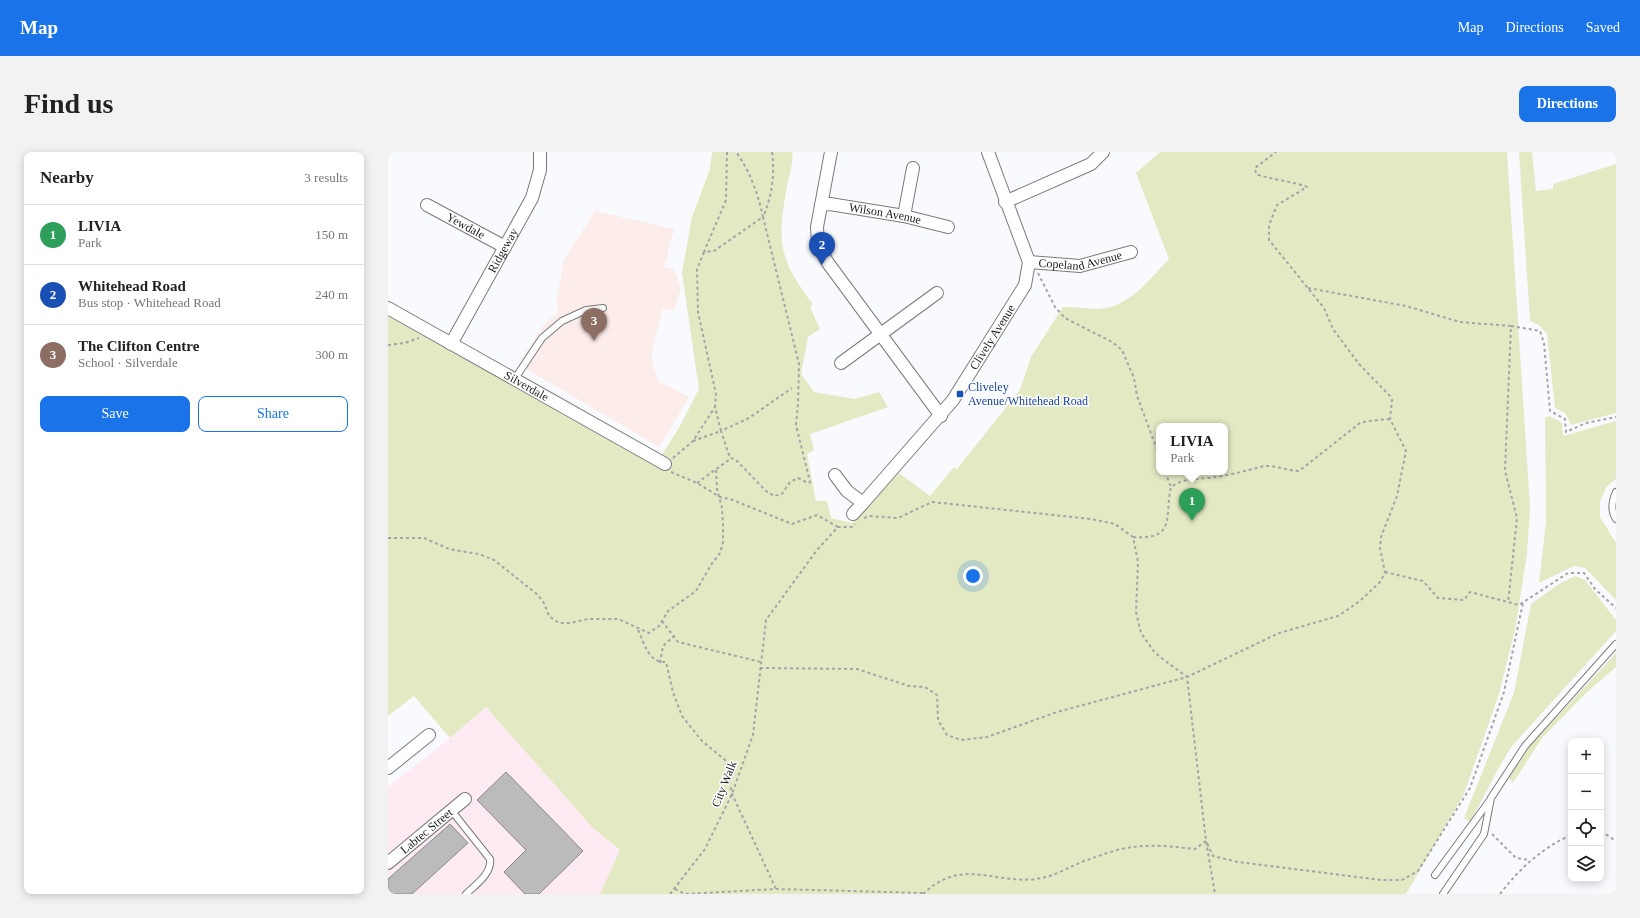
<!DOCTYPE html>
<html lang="en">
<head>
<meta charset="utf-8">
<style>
  :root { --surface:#fff; --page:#f2f2f2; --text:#222; --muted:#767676; --line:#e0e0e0; --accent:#1a73e8 }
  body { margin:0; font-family:"Times New Roman",serif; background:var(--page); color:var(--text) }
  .controls { position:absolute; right:12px; bottom:12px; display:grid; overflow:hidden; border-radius:8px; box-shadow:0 2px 10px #0003 }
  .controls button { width:36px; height:36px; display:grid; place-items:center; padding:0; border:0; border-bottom:1px solid var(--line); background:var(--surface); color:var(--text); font:20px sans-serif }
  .you { position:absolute; left:585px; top:424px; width:14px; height:14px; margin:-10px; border:3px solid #fff; border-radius:50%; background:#1a73e8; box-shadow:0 0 0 6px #1a73e833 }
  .badge { display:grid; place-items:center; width:26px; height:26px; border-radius:50%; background:var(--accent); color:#fff; font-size:13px; font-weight:700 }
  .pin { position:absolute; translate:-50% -33px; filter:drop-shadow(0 1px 2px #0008) }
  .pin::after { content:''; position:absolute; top:21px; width:14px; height:12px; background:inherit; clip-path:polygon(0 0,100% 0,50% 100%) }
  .popup { position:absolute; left:768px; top:271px; width:72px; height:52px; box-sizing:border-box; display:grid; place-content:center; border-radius:8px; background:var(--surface); filter:drop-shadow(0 1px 3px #0005); font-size:13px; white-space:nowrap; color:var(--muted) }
  .popup b { font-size:15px; color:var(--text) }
  .popup::after { content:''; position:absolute; left:50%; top:100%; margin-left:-8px; border:8px solid transparent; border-top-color:var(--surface) }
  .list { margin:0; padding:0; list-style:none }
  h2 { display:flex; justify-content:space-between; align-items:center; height:52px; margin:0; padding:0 16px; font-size:17px }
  h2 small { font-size:13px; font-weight:400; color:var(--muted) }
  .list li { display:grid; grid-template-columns:26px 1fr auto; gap:12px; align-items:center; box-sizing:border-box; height:60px; padding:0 16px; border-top:1px solid var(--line) }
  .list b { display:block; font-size:15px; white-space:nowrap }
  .list p { margin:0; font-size:13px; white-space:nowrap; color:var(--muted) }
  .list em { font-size:13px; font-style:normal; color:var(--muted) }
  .actions { display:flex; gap:8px; padding:12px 16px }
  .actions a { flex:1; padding:9px 0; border:1px solid var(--accent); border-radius:8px; text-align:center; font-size:14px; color:var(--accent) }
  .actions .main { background:var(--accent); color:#fff }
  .icon { flex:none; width:22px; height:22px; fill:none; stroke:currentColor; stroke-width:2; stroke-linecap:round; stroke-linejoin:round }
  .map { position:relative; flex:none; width:1228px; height:742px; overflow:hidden; border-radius:8px }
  header { display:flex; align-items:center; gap:24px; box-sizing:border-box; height:56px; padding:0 20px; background:var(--accent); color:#fff }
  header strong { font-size:19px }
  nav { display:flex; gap:22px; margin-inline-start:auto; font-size:14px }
  .intro { display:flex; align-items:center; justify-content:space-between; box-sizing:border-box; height:96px; padding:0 24px }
  h1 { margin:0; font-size:28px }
  .button { padding:10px 18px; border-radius:8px; background:var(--accent); color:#fff; font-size:14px; font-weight:700 }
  main { display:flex; gap:24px; padding:0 24px }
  aside { flex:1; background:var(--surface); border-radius:8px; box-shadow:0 2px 10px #0003 }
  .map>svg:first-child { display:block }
</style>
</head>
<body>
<header>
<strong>Map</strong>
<nav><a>Map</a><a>Directions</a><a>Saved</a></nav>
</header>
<div class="intro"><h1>Find us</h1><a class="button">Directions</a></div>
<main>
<aside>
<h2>Nearby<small>3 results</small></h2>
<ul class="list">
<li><span class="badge" style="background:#2e9e5b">1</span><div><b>LIVIA</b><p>Park</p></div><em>150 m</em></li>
<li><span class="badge" style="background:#1a4fb4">2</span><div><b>Whitehead Road</b><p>Bus stop · Whitehead Road</p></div><em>240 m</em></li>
<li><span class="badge" style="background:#8d6e63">3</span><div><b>The Clifton Centre</b><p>School · Silverdale</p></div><em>300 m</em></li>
</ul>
<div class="actions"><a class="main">Save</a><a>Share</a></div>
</aside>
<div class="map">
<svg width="1228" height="742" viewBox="0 0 1228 742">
  <rect width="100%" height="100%" fill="#f8fafd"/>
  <path fill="#feeaf2" d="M98,555L205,676L232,699L212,742H0V635L62,586Z"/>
  <path fill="#fcecea" d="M207,59L286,77L276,115L286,117L293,136L286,158L274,157L263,206L270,229L301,245L271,295L130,212L156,173L170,160L169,146L176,108Z"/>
  <path fill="#e2e9c3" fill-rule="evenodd" d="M324,0H404C406,10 401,24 399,34C389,89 390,107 425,152L422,155L432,177L420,185L413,222L426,240L467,247L491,240L500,255L422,282L426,298L419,302L428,349H439L443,366L464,371L511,321L542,344L566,315L569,317L632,238L643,205L675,155C688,155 705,158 718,156C743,152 765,124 781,107L748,21L772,0H1119L1142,355L1139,402L1127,478L1111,542L1076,642L1018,742H212L232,698L205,676L98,555L62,586L26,544L0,564V164L267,314L292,274L311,237L294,121L304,65L322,17ZM771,274H837V320H771Z
    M1131,0H1144L1148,39L1165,37V32L1228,12V261L1183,273L1177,261L1167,256L1159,182L1151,173L1142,169Z
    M1162,264L1174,271L1175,284L1228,269V327L1219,334L1212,349V365L1228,391V448L1197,416L1186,414L1151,431L1158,370L1157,266Z
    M1187,424L1197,428L1228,468V479L1124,594C1108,618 1096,645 1082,670L1076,666L1126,541L1143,452L1171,432Z
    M1228,501V515L1198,541L1154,586L1125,631L1121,625L1140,596Z"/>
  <path fill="#bbbbbe" stroke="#89888b" d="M118,620L195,699L151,742H137L116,720L138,698L89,648Z
    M62,672L80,691L24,742H4L0,737V727Z"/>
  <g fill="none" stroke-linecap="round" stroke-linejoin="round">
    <g stroke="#797c7e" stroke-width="8">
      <path id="lane" d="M126,228L154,186L174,169L198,158L215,156
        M1228,340C1224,349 1222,358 1228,367
        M63,658L102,707C104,722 87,733 78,742
        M1047,723L1102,648
        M1055,742L1096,682L1103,646L1137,594L1228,492"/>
    </g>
    <g stroke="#797c7e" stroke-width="14">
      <g id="street">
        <path d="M443,0L429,75L430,94L440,111L553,264"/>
        <path d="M617,50L703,12L715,0"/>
        <path id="s1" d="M39,53L117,95"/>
        <path id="s2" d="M433,53L442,52L516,64L560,75"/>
        <path d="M516,64L525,16"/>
        <path id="s3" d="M641,110L692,114L743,100"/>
        <path id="s4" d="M0,156L277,312"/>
        <path id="s5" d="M63,192L144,46L152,18V0"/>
        <path d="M453,211L549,141"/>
        <path id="s6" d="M447,323L459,339L475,351L565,248L637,133L641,110L600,0"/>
        <path d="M465,362L475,351"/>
        <path d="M0,616L41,583"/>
        <path id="s7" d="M0,711L77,647"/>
      </g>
    </g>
    <path stroke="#a2a4a6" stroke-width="2" stroke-dasharray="3 3" stroke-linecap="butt" d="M339,0L338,48L316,100L326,99L375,65C370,42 362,19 348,0
      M384,0C387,23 384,44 375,65L411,212L410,252L408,273L422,330L420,331L410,326L402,330L394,342L386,344L378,339L347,307L342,306L333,279L361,266L404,236
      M316,100L309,117L310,160L328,242L327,255L333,279L305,289L327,255
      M650,121L667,155L677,166L724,190L734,198L746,226L749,244L771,303
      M920,136L1018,154L1072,170L1123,174L1117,319L1129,366L1120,451
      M1123,174L1152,179L1156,191L1162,259L1177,267L1178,280L1198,271L1228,265
      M0,193L17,191L31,186
      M285,306L305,289
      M283,320L309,331L332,345L345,348L404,372L429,363L450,375
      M777,320L783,335
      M309,331L342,307
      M476,366L481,364L510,366L544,350L703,367L727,372L745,385L750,410L748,460L753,481L767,501L799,525L818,689L827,742
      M745,385C789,388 776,365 783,335C797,325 811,328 827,325C843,323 860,318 876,314C888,313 899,319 911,319L972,271L980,269L1002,267
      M0,386H36L61,397L91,402L106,408L150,443L156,451L161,464L171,471H182L200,467H230L261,481L271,474L280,459L308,439L323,413L332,401L335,391V372L334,356L329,337L328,316
      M997,420L1035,429L1050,446L1076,448L1082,440L1131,453L1180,421H1196L1207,437L1228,456
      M274,469L290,490L373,510
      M250,478C257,492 260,511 278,510L285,540L294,564L314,589L337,608L344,642L388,737
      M272,511L275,494L286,484
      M372,516L469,517L521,534L537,535L549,543L550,568L559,583L573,588L599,585L669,560L799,525L891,481L950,464L972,449L993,429L997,420L992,396L993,385L1009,344L1018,299L1002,267L1004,248L1002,244L971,212L945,177L936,156L881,88V73L889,53L919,35C916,32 877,26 868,22L867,16L888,0
      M1213,679L1228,689
      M1104,682L1128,706L1142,708
      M287,737L297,742L388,737L536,741
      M282,742L317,697L344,642L365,583L378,468L429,398L450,375H464L467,372
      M535,742C576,703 609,735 654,726C670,723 686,712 702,707C716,702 732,696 746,695C766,692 787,695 807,697L818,689L825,704L850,710L993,728H1014L1030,719L1082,636L1116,540L1135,451
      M1112,742C1131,717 1154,696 1183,683"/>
    <use href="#lane" stroke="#fff" stroke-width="6"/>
    <use href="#street" stroke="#fff" stroke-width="12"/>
  </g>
  <rect fill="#1a4fb4" stroke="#fff" stroke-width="1.5" x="568" y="238" width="8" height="8" rx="2"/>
  <g text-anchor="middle" stroke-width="3" stroke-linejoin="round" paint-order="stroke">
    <g font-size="12" fill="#1b1c1d" stroke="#fff">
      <text dy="4" stroke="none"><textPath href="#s2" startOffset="65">Wilson Avenue</textPath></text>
      <text dy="4" stroke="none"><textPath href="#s1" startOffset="44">Yewdale</textPath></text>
      <text dy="4" stroke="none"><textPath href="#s5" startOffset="107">Ridgeway</textPath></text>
      <text dy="4" stroke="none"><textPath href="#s3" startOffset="52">Copeland Avenue</textPath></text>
      <text dy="4" stroke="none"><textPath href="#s6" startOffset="251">Clively Avenue</textPath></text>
      <text dy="4" stroke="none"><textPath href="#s4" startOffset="159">Silverdale</textPath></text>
      <text transform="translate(336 632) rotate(-68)" y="4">City Walk</text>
      <text dy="4" stroke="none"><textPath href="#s7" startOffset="50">Labtec Street</textPath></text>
    </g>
    <g font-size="12" fill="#164399" stroke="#fff" text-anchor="start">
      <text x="580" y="239">Cliveley<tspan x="580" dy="14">Avenue/Whitehead Road</tspan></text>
    </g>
  </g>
</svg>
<div class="controls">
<button>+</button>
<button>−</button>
<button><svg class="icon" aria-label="locate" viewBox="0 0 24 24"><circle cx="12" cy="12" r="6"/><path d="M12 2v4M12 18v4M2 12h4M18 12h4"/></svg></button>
<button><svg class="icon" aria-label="layers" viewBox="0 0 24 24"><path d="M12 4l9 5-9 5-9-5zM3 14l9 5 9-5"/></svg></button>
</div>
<div class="you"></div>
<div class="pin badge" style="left:804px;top:369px;background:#2e9e5b">1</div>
<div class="popup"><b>LIVIA</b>Park</div>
<div class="pin badge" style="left:434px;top:113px;background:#1a4fb4">2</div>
<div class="pin badge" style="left:206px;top:189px;background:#8d6e63">3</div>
</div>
</main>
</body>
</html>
